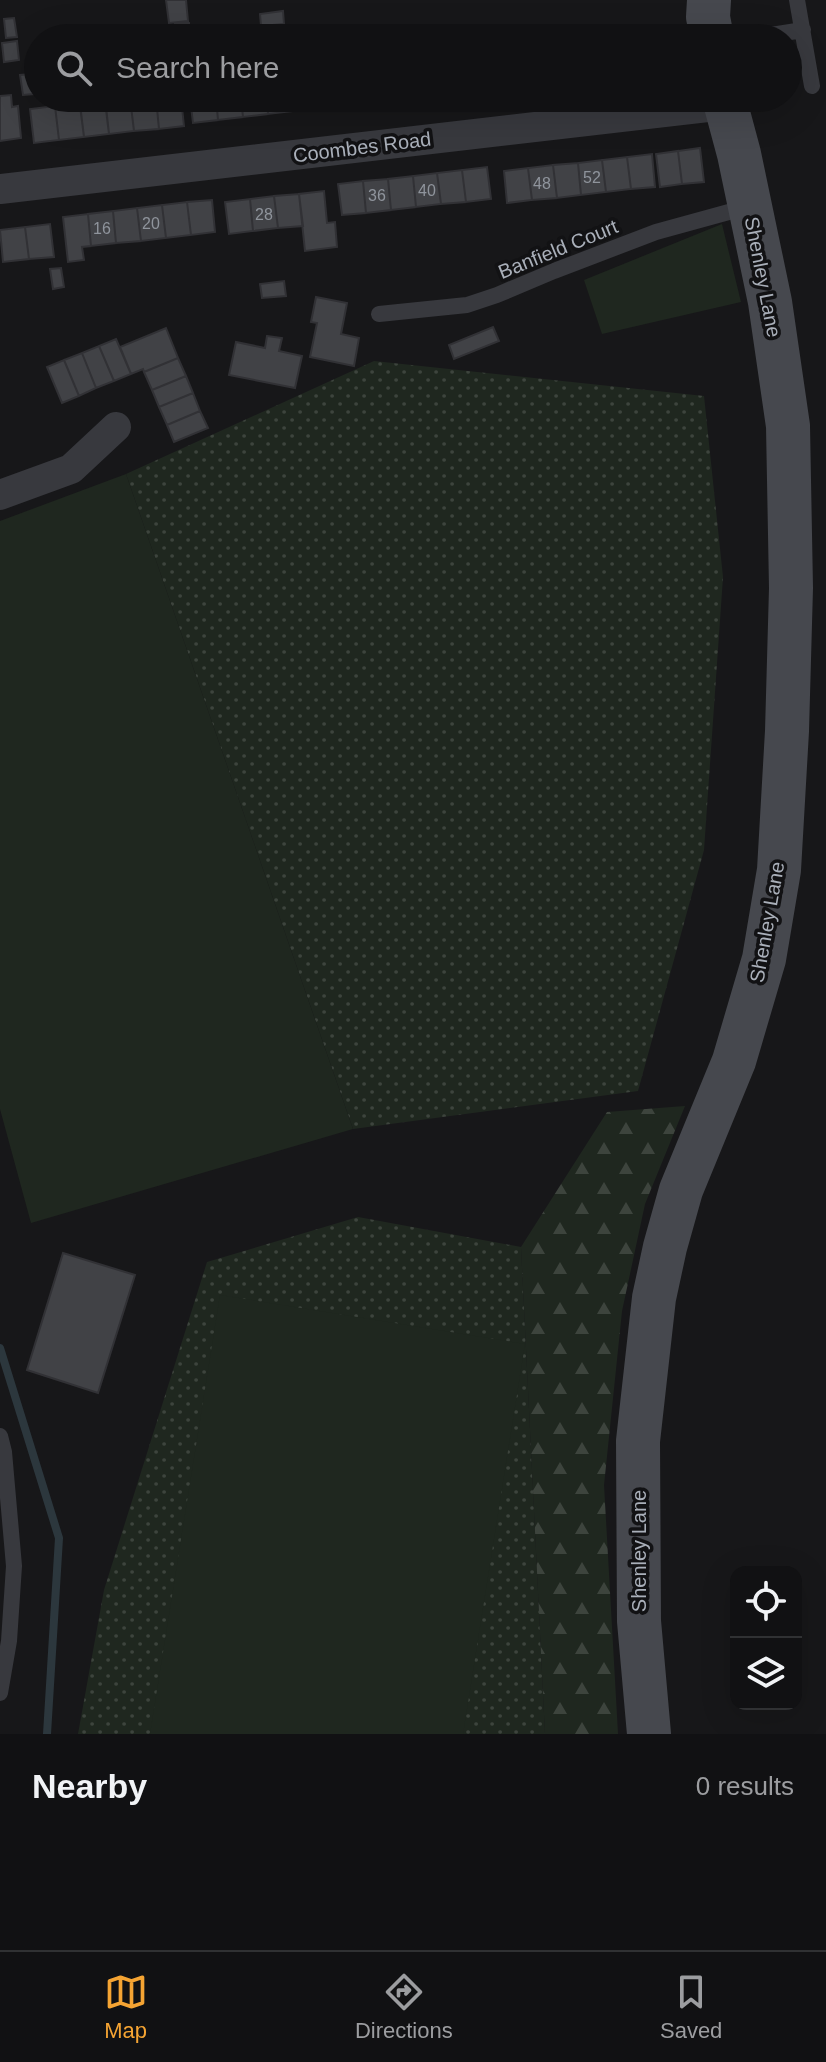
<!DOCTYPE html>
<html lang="en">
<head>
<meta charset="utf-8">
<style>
  :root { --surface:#111113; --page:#1e1f21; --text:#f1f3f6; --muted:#9c9da0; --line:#303133; --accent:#f5a433 }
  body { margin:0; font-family:Helvetica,sans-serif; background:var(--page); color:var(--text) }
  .controls { position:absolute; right:24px; bottom:24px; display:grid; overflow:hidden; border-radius:16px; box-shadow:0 8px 32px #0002 }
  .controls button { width:72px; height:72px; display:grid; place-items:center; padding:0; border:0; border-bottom:2px solid var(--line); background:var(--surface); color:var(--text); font:40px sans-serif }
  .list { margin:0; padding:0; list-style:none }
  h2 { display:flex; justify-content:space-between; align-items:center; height:104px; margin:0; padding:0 32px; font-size:34px }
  h2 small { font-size:26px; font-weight:400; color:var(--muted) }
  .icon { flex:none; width:44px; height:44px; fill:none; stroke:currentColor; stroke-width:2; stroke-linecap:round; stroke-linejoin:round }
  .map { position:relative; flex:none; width:826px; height:1734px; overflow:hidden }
  .search { position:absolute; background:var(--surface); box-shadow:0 8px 32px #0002; left:24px; right:24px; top:24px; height:88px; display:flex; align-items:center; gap:20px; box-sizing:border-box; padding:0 28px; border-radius:44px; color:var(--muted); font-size:30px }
  .sheet { height:216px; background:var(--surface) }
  nav { display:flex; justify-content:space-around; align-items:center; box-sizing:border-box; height:112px; border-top:2px solid var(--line); background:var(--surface); font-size:22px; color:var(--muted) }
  nav a { display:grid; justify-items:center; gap:4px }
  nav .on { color:var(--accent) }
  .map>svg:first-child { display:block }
</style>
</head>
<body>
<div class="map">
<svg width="826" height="1734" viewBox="0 0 826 1734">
  <defs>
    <pattern id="grass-dots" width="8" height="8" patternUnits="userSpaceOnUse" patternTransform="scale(2)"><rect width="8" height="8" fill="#1f271f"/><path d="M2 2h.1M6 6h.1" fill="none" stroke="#3d443d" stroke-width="1.8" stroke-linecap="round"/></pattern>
    <pattern id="forest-firs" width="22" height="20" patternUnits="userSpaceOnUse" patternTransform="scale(2)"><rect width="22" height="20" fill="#1f271f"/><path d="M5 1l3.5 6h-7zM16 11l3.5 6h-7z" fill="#3d443d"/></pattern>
  </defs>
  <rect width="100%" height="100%" fill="#171719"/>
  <path fill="url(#grass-dots)" d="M374,361L704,396L723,577L704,850L638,1091L353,1129L126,474Z
    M358,1217L521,1247L545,1734H78L104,1590L207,1262Z"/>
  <path fill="url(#forest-firs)" d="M685,1106L645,1204L622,1311L604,1485L618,1734H545L521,1247L607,1112Z"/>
  <path fill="#1f271f" d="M722,224L741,302L602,334L584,280Z
    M126,474L353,1129L31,1223L0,1109V521Z
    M220,1295L525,1344L463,1734H150Z"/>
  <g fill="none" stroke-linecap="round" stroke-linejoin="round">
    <path stroke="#2c373d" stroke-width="8" d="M0,1348L59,1538L47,1734"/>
  </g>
  <path fill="#414246" stroke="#313135" stroke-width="2" d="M166,0H186L188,21L169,23Z
    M283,11L284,24L261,26L260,14Z
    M14,18L17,37L6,38L4,19Z
    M189,23L190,38H176L175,24Z
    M17,41L19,60L4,62L2,43Z
    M32,74L34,94L23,95L20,75Z
    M11,95L12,107L18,106L21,138L0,141V96Z
    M79,98H105L109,134L84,137Z
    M130,98L134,131L109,134L105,101Z
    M130,98H156L159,129L134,131Z
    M156,98H181L184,126L159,129Z
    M190,98H216L218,120L193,123Z
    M216,98H241L243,117L218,120Z
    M241,98H267L268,114L243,117Z
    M267,98H292L294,111L268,114Z
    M292,98H317L319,109L294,111Z
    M317,98H343L344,106L319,109Z
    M352,98H378V105L353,108Z
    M80,104L84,137L59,140L55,106Z
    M55,106L59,140L34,143L30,109Z
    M700,148L704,182L682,184L678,151Z
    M678,151L682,184L660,187L656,154Z
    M652,154L655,187L631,189L627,157Z
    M627,157L631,189L606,192L602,160Z
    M602,160L606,192L581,195L578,163Z
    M578,163L581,195L557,198L553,165Z
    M553,165L557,198L532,200L528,168Z
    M487,167L491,199L466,202L462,170Z
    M528,168L532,200L507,203L504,171Z
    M462,170L466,202L441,204L437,173Z
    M437,173L441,204L416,207L413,176Z
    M413,176L416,207L391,210L388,179Z
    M388,179L391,210L366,213L363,181Z
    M363,181L366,213L342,215L338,184Z
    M324,191L327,223L335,222L337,247L305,251L299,194Z
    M299,194L303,226L278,228L274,196Z
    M274,196L278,228L253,231L250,199Z
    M250,199L253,231L229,234L225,202Z
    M212,200L215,232L191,235L187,202Z
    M187,202L191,235L166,238L162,205Z
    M162,205L166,238L141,241L137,208Z
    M137,208L141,241L116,243L113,211Z
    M113,211L116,243L91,246L88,214Z
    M88,214L91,246L82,247L84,260L68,262L63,217Z
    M50,224L54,257L29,259L25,227Z
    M25,227L29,259L3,262L0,230Z
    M61,268L64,287L53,289L50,269Z
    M284,281L286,296L262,298L260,284Z
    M316,297L347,303L341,334L359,338L354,366L310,357L317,323L311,322Z
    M493,327L499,341L454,359L449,345Z
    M166,328L178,358L144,372L143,369L131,374L120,347Z
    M267,336L282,338L279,351L302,356L295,388L229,375L236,342L265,348Z
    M116,339L131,374L114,381L99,346Z
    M99,346L114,381L96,388L82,353Z
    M82,353L96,388L79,396L64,360Z
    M178,358L186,376L152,390L144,372Z
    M64,360L79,396L62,403L47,367Z
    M186,376L193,393L159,407L152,390Z
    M193,393L200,411L167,425L159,407Z
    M200,411L208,428L174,442L167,425Z
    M63,1253L135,1275L98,1393L27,1370Z"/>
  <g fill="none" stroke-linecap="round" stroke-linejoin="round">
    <path stroke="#38393e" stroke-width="16" d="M797,0L812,86
      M752,38L803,30
      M379,314L467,305L497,295L554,271L656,232L747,207
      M0,1436L4,1452L14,1566L9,1641L0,1693"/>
    <path stroke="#38393e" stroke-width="30" d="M0,189L725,105
      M0,495L71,469L116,427"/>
    <path stroke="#46484e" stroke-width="44" d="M709,0L708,17L712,38
      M649,1734L639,1621L638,1441L654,1298L665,1247L681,1190L734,1061L764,959L779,870L787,731L791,588L788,426L770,302L739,154L724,98"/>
  </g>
  <g text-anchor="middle" stroke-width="7" stroke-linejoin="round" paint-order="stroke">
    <g font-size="16" fill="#8f949c">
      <text x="592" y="183">52</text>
      <text x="542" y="189">48</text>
      <text x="427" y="196">40</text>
      <text x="377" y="201">36</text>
      <text x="264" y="220">28</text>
      <text x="151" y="229">20</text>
      <text x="102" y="234">16</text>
    </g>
    <g font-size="20" fill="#a9afb9" stroke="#121214">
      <text transform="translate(362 147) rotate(-7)" y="7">Coombes Road</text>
      <text transform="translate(558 249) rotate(-22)" y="7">Banfield Court</text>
      <text transform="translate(763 277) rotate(79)" y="7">Shenley Lane</text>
      <text transform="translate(767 922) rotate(-80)" y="7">Shenley Lane</text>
      <text transform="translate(639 1551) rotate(-90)" y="7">Shenley Lane</text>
    </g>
  </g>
</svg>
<div class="controls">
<button><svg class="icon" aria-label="locate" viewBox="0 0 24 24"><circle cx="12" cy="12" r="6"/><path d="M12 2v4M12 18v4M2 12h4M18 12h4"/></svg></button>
<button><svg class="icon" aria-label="layers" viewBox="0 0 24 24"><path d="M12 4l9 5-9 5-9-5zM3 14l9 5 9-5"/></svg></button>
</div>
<div class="search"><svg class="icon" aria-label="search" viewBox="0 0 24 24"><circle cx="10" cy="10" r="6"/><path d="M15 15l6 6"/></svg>Search here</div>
</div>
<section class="sheet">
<h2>Nearby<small>0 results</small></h2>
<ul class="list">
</ul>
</section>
<nav>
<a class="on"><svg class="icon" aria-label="map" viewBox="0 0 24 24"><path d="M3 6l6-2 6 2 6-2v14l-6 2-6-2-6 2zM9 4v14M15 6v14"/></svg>Map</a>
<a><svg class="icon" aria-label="directions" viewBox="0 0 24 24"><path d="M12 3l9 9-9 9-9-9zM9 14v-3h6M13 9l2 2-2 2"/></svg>Directions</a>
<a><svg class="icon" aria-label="saved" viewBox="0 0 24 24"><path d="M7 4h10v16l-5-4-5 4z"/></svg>Saved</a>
</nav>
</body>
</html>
